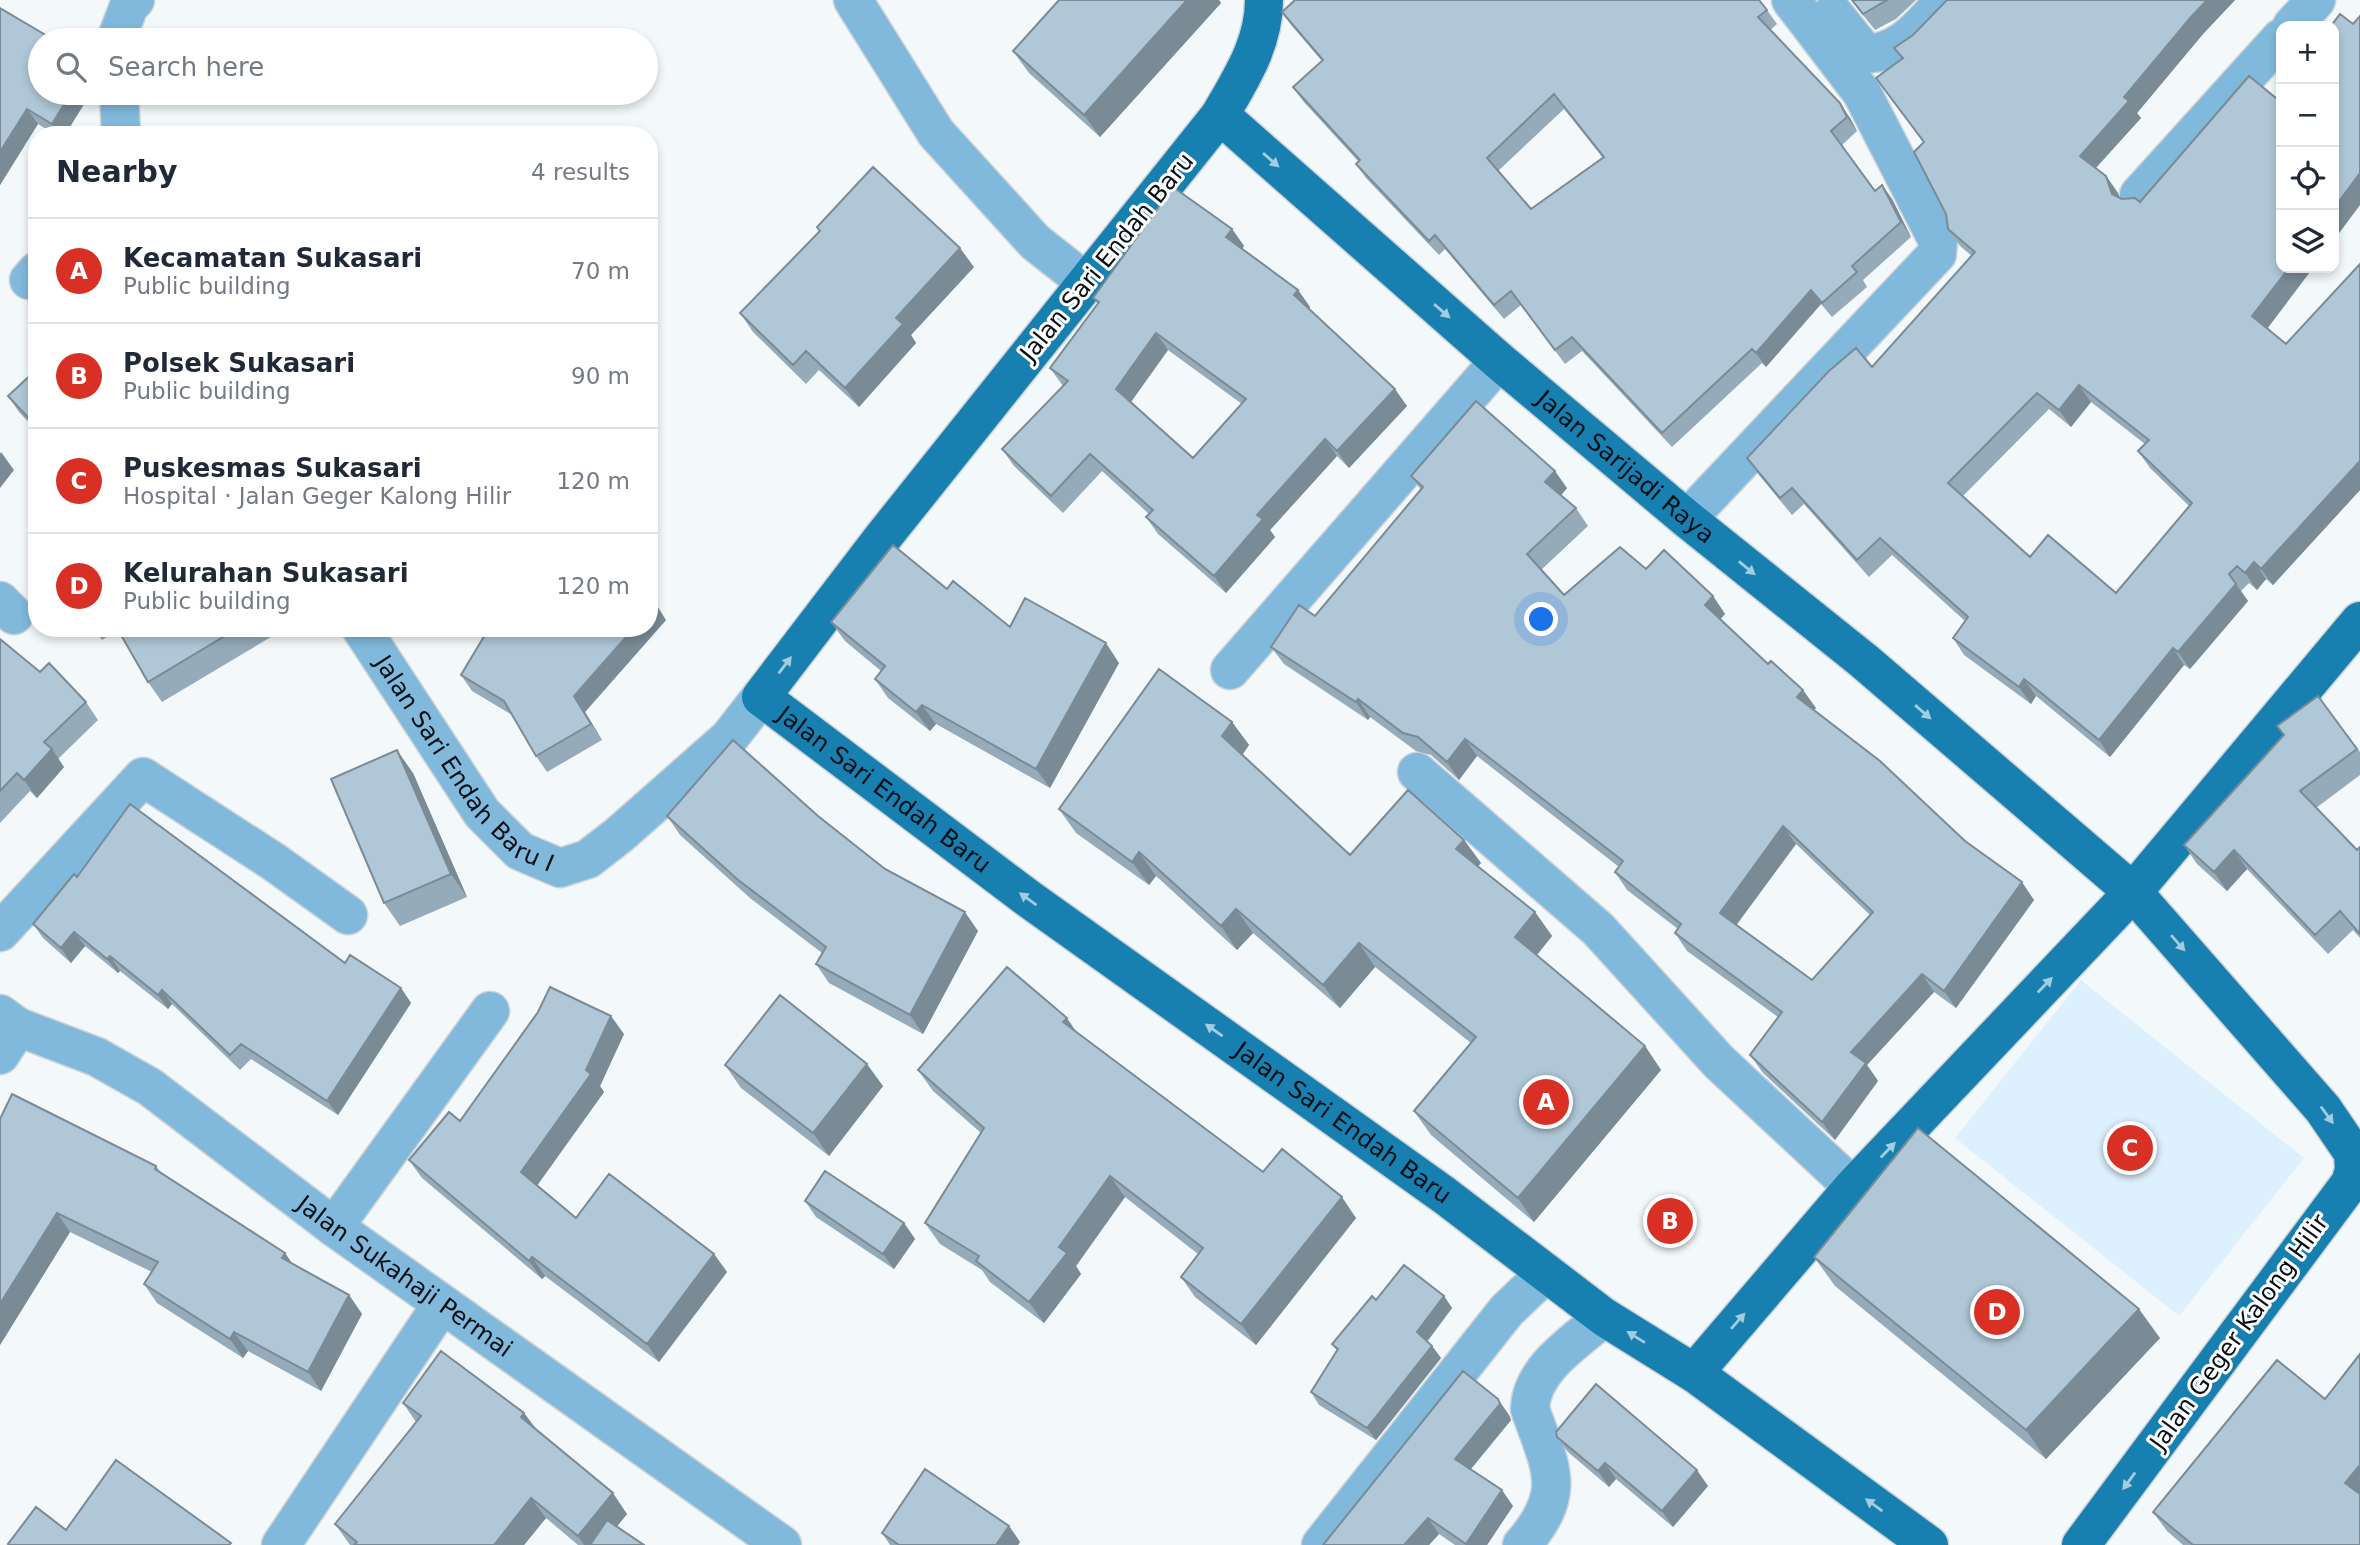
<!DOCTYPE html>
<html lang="en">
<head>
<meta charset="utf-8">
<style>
  :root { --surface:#fff; --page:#f6f6f7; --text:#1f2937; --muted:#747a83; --line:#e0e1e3; --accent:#d93025 }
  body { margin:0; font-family:"DejaVu Sans",sans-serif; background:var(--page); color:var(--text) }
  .controls { position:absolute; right:21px; top:21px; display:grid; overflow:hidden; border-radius:14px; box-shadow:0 4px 10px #0003 }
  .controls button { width:63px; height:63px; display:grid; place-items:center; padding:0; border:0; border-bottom:2px solid var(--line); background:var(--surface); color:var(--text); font:35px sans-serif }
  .you { position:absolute; left:1542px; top:620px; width:24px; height:24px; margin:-18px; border:5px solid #fff; border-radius:50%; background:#1a73e8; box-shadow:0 0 0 10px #1a73e833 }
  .badge { display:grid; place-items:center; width:46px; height:46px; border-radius:50%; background:var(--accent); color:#fff; font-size:23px; font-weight:700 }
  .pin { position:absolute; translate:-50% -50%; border:4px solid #fff; box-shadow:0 2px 7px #0006 }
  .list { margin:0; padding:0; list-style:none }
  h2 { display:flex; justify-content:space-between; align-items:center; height:91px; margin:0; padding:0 28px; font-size:30px }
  h2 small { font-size:23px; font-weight:400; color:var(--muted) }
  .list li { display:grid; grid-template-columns:46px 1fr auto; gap:21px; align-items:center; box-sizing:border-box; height:105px; padding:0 28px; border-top:2px solid var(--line) }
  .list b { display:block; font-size:26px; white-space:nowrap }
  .list p { margin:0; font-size:23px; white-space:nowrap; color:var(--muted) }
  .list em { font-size:23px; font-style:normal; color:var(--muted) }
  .icon { flex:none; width:38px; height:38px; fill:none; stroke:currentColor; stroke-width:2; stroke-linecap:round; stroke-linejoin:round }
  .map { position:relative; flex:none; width:2360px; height:1545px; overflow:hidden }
  .search { position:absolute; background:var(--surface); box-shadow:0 4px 10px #0003; left:28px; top:28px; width:630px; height:77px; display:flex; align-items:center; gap:18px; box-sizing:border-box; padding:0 24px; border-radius:38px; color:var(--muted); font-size:26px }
  .panel { position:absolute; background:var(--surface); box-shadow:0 4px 10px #0003; left:28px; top:126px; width:630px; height:511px; border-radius:28px }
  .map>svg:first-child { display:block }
</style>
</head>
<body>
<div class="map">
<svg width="2360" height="1545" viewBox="0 0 2360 1545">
  <rect width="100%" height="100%" fill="#f3f8fb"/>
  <path fill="#ddf0fd" d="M2081,980L2304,1158L2179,1316L1955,1138Z"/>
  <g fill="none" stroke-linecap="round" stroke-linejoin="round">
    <g stroke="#cdd3d6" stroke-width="41">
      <g id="minor">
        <path d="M853,0L936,133L1035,242L1086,282"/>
        <path d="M1833,13L1866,54C1903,52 1921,25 1945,0"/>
        <path d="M2292,26L2316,0"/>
        <path d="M116,40L129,6L135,0"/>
        <path d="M119,93L121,135"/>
        <path d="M2139,195L2281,38"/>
        <path d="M29,280L37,271"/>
        <path d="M1687,519L1937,254L1938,241L1862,93L1791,0"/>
        <path d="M0,601L14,615"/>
        <path id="s1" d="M361,628L482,813L520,851L560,868L588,859L619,835L729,738L761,697"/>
        <path d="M1230,670L1499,361"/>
        <path d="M1417,772L1598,929L1719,1062L1853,1187"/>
        <path d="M0,932L143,777L274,862L348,915"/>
        <path id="s2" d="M0,1014L18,1027L97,1057L150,1087L334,1227L782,1545"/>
        <path d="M0,1055L18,1027"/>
        <path d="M334,1227L490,1011"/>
        <path d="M281,1545L442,1304"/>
        <path d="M1321,1545L1507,1310L1546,1273"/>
        <path d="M1522,1545C1568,1492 1551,1469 1530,1409C1531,1368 1577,1341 1604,1317"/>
      </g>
    </g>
    <g stroke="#cdd3d6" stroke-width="41">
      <g id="major">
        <path id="s3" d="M1264,0C1264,44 1241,78 1220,115L880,541L761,697L1029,899L1444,1195L1604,1317L1694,1373L1929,1545"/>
        <path id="s4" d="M1220,115L1499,361L1687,519L1864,661L2133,892L2323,1109L2353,1153L2354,1170L2350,1183L2081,1545"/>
        <path d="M1694,1373L1853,1187L2133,892L2360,621"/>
      </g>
    </g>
    <use href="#minor" stroke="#81b9dc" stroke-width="38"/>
    <use href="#major" stroke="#187fb1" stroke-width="38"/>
  </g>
  <path fill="#96abb9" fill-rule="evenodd" d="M1059,0H1219L1221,3L1100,137L1029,73L1013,51Z
    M1851,0H1916L1896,19L1875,30Z
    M1947,0H2235L2203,34L2137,113L2141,118L2096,168L2106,176L2118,193L2119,198L2286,344L2360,264V490L2273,585L2266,579L2257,590L2249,583L2241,591L2248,601L2190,669L2184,665L2110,757L2036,696L2031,704L1964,655L1953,638L1965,621L1892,555L1869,577L1804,504L1792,515L1759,475L1747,458L1872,367L1972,256L1960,246L1948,229L1946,214L1924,143L1876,78L1901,59L1894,48L1913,35ZM2091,402L2145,444L2138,451L2150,468L2189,506L2116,593L2030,557L1963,496L2049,409L2071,427Z
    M0,8L65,135H56L38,124L0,185Z
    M1767,10L1777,24L1770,30L1850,118L1857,131L1842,145L1875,191L1882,185L1892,199L1911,237L1863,280L1867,287L1832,317L1821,304L1766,367L1762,363L1672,447L1582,351L1565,364L1521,305L1504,319L1445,249L1439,255L1366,178L1356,164L1358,161L1303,101L1293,87L1322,61L1292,26L1282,12ZM1564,109L1603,158L1531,209L1498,171Z
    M817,227L974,267L911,335L916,343L859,407L819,370L806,384L753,332L740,313L820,231Z
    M1232,229L1244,246L1242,249L1298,290L1310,307L1309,309L1407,406L1349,468L1337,456L1270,530L1275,537L1226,593L1158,534L1146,517L1149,514L1102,471L1063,513L1014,466L1002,449L1063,386L1050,368L1098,304L1093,298ZM1168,350L1242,404L1193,458L1131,402Z
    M37,369V431L19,412L8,396Z
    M1411,476L1567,488L1561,495L1576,508L1588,526L1541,570L1564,595L1646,569L1713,596L1725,614L1720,619L1816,708L1814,710L2034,900L1956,1008L1934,992L1867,1065L1878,1081L1835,1140L1763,1073L1750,1055L1778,1017L1687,951L1675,933L1678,929L1627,890L1615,872L1619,867L1477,756L1459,780L1431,755L1416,751L1370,717L1368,720L1284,664L1271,647L1315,616L1421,490ZM1796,844L1870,915L1812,980L1736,925Z
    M947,589L1010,627L1119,663L1050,788L936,724L930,731L888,698L875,679L881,671L845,641L831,622Z
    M666,620L585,712L602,740L547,772L536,756L512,715L472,691L461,675Z
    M93,628H286L162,702L148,682L118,630L102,640Z
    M0,639L40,672L86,702L98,720L58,759L64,767L37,798L30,791L0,823Z
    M2318,696L2360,752V775L2316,808L2357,850L2360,847V938L2353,930L2328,954L2247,869L2227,891L2197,864L2184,845Z
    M1232,722L1249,745L1242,755L1350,855L1464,840L1481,863L1478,866L1535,912L1552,936L1537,955L1645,1046L1661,1070L1534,1222L1431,1135L1414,1111L1471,1043L1375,967L1340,1008L1253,933L1237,950L1156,876L1149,885L1076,833L1059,809Z
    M413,773L467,897L400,926L384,903Z
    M667,816H818L885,869L978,931L923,1034L829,983L816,964L822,953L750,898L680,835Z
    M77,877L345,963L401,988L411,1003L338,1115L251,1059L240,1070L172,1004L168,1009L120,971L118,973L85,946L71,963L43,938L33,924Z
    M1075,1031L1263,1172L1356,1218L1256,1345L1195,1297L1181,1277L1198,1254L1125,1197L1076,1266L1081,1274L1044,1323L990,1282L982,1270L940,1244L925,1223L981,1133L933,1091L918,1070Z
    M624,1034L600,1086L604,1092L537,1185L576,1218L714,1254L727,1272L659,1362L545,1276L542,1279L422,1178L409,1160L460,1121Z
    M725,1065L883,1086L829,1156L741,1088Z
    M0,1119L156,1166L162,1174L285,1253L292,1264L349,1295L362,1314L321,1391L248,1351L243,1358L157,1303L144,1284L152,1272L70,1232L0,1345Z
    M805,1201L904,1223L915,1239L894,1269L816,1217Z
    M1814,1257L2160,1338L2046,1459L1835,1286Z
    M1444,1296L1452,1308L1427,1342L1432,1346L1441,1358L1376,1440L1319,1405L1311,1392L1337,1351L1332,1344L1376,1300Z
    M2325,1399L2360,1545H2183L2167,1531L2153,1512Z
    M403,1403L524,1413L536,1429L627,1514L617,1526L644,1545H578L546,1518L524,1545H350L335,1524L416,1422Z
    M1509,1415L1511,1420L1471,1469L1513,1506L1487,1545H1455L1439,1534L1429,1545H1323Z
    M1557,1437L1708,1486L1673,1527L1616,1479L1609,1487L1568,1452Z
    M1009,1526L1020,1542L1018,1545H890L882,1533Z"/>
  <path fill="#7a8b96" d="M1187,0H1219L1221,3L1100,137L1084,115Z
    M2207,0H2235L2203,34L2137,113L2141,118L2091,173L2080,156L2124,97L2191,17Z
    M71,93H91L65,135H60L52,124Z
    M1840,103L1850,118L1857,131L1847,117Z
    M27,109L38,124L0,185V152Z
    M2360,173V205L2334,240V208Z
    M2106,176L2118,193L2124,211L2112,194Z
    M1882,185L1892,199L1911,237L1901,222Z
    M1232,229L1244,246L1238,254L1226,237Z
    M960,248L974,267L911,335L916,343L859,407L845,388L896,318Z
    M2289,268H2313L2264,333L2252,316Z
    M1298,290L1310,307L1306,312L1294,295Z
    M1811,290L1821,304L1766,367L1756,353Z
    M1156,333L1168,350L1128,406L1116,389Z
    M2079,385L2091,402L2071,427L2059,410Z
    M1395,389L1407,406L1349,468L1337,451Z
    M1325,439L1337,456L1270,530L1275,537L1226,593L1214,576L1257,515Z
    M1,452L14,470L0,488V454Z
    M2360,461V490L2273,585L2261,569Z
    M1555,471L1567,488L1558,499L1545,482Z
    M2254,562L2266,579L2257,590L2245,573Z
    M2236,584L2248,601L2190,669L2178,652Z
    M1713,596L1725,614L1717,623L1705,605Z
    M656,604L666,620L585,712L602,740L591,724L574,696L634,628H649V612Z
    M1106,643L1119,663L1050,788L1036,769Z
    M2173,648L2184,665L2110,757L2099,740Z
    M2024,679L2036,696L2031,704L2019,687Z
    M1803,690L1816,708L1809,715L1797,697Z
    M1358,699L1370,717L1368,720L1356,702Z
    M922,705L936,724L930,731L916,712Z
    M1232,722L1249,745L1239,760L1222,736Z
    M1465,739L1477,756L1459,780L1447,762Z
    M52,749L64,767L37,798L24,780Z
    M397,750L413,773L467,897L451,874Z
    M1783,826L1796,844L1732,931L1720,913Z
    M1464,840L1481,863L1473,872L1456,849Z
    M2234,850L2247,869L2227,891L2214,872Z
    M1139,852L1156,876L1149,885L1132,862Z
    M2022,882L2034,900L1956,1008L1944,991Z
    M1236,909L1253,933L1237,950L1221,926Z
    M965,912L978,931L923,1034L910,1015Z
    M1535,912L1552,936L1532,961L1515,937Z
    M74,932L85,946L71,963L61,948Z
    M1359,943L1375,967L1340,1008L1323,985Z
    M110,956L120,971L118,973L107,959Z
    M1922,974L1934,992L1867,1065L1878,1081L1835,1140L1822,1122L1851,1052Z
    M401,988L411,1003L338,1115L327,1101Z
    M162,990L172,1004L168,1009L158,995Z
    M611,1016L624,1034L600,1086L604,1092L534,1190L521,1172L586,1070Z
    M1067,1018L1081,1039L1063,1022Z
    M1645,1046L1661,1070L1534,1222L1518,1198Z
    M867,1064L883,1086L829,1156L813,1133Z
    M1110,1176L1125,1197L1076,1266L1081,1274L1044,1323L1029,1302L1059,1247Z
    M1342,1197L1356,1218L1256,1345L1241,1324Z
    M57,1213L70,1232L0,1345V1304Z
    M904,1223L915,1239L894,1269L883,1254Z
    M285,1253L298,1272L282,1258Z
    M714,1254L727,1272L659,1362L647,1344Z
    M532,1257L545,1276L542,1279L529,1261Z
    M349,1295L362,1314L321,1391L308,1372Z
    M1444,1296L1452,1308L1425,1344L1417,1332Z
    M2139,1309L2160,1338L2046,1459L2026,1430Z
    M234,1332L248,1351L243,1358L230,1339Z
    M1432,1346L1441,1358L1376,1440L1367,1428Z
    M1498,1399L1509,1415L1511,1420L1466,1475L1455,1459Z
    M524,1413L539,1433L521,1417Z
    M1605,1463L1616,1479L1609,1487L1598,1471Z
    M2360,1465V1501L2345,1483Z
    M1697,1470L1708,1486L1673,1527L1662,1511Z
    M1502,1490L1513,1506L1487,1545H1467L1466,1544Z
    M613,1493L627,1514L602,1545H584L578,1536Z
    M531,1498L546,1518L524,1545H494Z
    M1428,1518L1439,1534L1429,1545H1404Z
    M1009,1526L1020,1542L1018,1545H996Z"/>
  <path fill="#afc7d7" stroke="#7a8b96" stroke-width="2" fill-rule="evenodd" d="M1059,0H1187L1084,115L1013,51Z
    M1295,0H1759L1767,10L1758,17L1840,103L1847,117L1831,131L1875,191L1882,185L1901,222L1852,266L1857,272L1822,303L1811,290L1756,353L1752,349L1662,433L1572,337L1555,350L1511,291L1494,305L1435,235L1429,241L1356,164L1360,160L1293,87L1323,60L1282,12ZM1554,94L1604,157L1531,209L1487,158Z
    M1852,0H1887L1863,14Z
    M1947,0H2207L2191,17L2124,97L2129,101L2080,156L2106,176L2112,194L2122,199L2135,198L2140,202L2249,76L2276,98L2281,91V268H2289L2252,316L2286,344L2360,264V461L2261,569L2254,562L2245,573L2237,566L2229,574L2236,584L2178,652L2173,648L2099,740L2024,679L2019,687L1953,638L1968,617L1880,538L1857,560L1792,488L1780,498L1747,458L1829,371L1856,348L1872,367L1975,252L1948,229L1946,214L1914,152L1924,142L1876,78L1903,58L1894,48L1913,35ZM2079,385L2149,440L2138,451L2192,503L2116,593L2048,535L2030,557L1948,483L2037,393L2059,410Z
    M0,8L54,40H40V93H71L52,124L27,109L0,152Z
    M2340,14L2353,24L2360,16V173L2334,208V26H2331Z
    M873,167L960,248L896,318L903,324L845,388L806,351L793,365L740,313L820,231L817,227Z
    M1173,187L1232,229L1226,237L1298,290L1294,295L1395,389L1337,451L1325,439L1257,515L1263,519L1214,576L1146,517L1153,510L1090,454L1051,496L1002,449L1068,381L1050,368L1099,302L1093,298ZM1156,333L1246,399L1193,458L1116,389Z
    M37,369V427L8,396Z
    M1476,401L1555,471L1545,482L1576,508L1527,554L1564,595L1620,547L1646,569L1664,550L1713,596L1705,605L1768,664L1771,661L1803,690L1797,697L1880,761L1965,841L2022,882L1944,991L1922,974L1851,1052L1866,1063L1822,1122L1750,1055L1782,1012L1675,933L1681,924L1615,872L1623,861L1465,739L1447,762L1418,737L1403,733L1358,699L1356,702L1271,647L1299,605L1315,616L1423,487L1411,476ZM1783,826L1873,912L1812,980L1720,913Z
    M893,545L947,589L953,581L1010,627L1025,598L1106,643L1036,769L922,705L916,712L875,679L885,666L831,622Z
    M649,599L656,604L649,612Z
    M117,628H238L148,682Z
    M489,628H634L574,696L591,724L536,756L504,701L461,675Z
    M0,639L40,672L49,663L86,702L44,742L52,749L24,780L17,773L0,791Z
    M1159,669L1232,722L1222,736L1350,855L1408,790L1464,840L1456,849L1535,912L1515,937L1645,1046L1518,1198L1414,1111L1476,1037L1359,943L1323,985L1236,909L1221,926L1139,852L1132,862L1059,809Z
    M2318,696L2357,749L2300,791L2357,850L2360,847V934L2340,911L2315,935L2234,850L2214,872L2184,845L2284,735L2277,726Z
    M733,740L818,816L885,869L965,912L910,1015L816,964L826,947L737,879L667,816Z
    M397,750L451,874L384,903L331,779Z
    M130,804L345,963L350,955L401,988L327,1101L241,1044L230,1055L162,990L158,995L110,956L107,959L74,932L61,948L33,924L74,874L77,877Z
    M1007,967L1067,1018L1063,1022L1263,1172L1282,1149L1342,1197L1241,1324L1181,1277L1203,1248L1110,1176L1059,1247L1067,1253L1029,1302L976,1261L979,1256L925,1223L984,1128L918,1070Z
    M550,987L611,1016L586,1070L591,1074L521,1172L576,1218L609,1174L714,1254L647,1344L532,1257L529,1261L409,1160L449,1112L460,1121L538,1012Z
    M780,995L867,1064L813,1133L725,1065Z
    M12,1094L156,1166L155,1169L285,1253L282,1258L349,1295L308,1372L234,1332L230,1339L144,1284L158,1262L57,1213L0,1304V1119Z
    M1918,1128L2139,1309L2026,1430L1814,1257Z
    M825,1171L904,1223L883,1254L805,1201Z
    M1404,1265L1444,1296L1417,1332L1432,1346L1367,1428L1311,1392L1338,1349L1332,1344L1372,1296L1376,1300Z
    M441,1351L524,1413L521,1417L613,1493L578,1536L531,1498L494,1545H354L357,1542L335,1524L421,1416L403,1403Z
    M2360,1354V1465L2345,1483L2360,1494V1545H2193L2153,1512L2277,1360L2325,1399Z
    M1463,1371L1498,1399L1500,1404L1455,1459L1502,1490L1466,1544L1428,1518L1404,1545H1323Z
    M1596,1384L1697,1470L1662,1511L1605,1463L1598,1471L1557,1437L1556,1432Z
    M116,1460L231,1543L229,1545H10L8,1544L36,1507L66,1530Z
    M925,1469L1009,1526L996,1545H899L882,1533Z
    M607,1520L644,1545H590Z"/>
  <defs><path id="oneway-solid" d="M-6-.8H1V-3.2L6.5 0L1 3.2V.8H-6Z" transform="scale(1.75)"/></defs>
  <g fill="#a3cce0">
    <use href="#oneway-solid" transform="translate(1271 160) rotate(41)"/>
    <use href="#oneway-solid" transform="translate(1442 311) rotate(41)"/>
    <use href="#oneway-solid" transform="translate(1747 568) rotate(39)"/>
    <use href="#oneway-solid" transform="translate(785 665) rotate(-53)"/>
    <use href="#oneway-solid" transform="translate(1923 712) rotate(41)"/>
    <use href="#oneway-solid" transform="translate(1028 899) rotate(-144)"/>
    <use href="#oneway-solid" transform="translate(2178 943) rotate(49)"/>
    <use href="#oneway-solid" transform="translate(2045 985) rotate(-46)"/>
    <use href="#oneway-solid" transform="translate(1214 1030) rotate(-145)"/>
    <use href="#oneway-solid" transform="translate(2327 1115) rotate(54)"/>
    <use href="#oneway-solid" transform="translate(1888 1150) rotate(-46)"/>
    <use href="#oneway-solid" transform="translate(1738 1321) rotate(-49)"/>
    <use href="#oneway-solid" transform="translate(1636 1337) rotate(-148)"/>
    <use href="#oneway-solid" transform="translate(2129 1481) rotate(126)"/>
    <use href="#oneway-solid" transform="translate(1874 1505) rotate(-144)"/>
  </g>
  <g text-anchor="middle" stroke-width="6" stroke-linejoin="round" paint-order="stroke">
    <g font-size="24" fill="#070f15" stroke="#fff">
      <text transform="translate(1107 257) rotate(-51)" y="8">Jalan Sari Endah Baru</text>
      <text dy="8" stroke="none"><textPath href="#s4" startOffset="537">Jalan Sarijadi Raya</textPath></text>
      <text dy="8" stroke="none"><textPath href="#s1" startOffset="173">Jalan Sari Endah Baru I</textPath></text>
      <text dy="8" stroke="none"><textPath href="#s3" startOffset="1020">Jalan Sari Endah Baru</textPath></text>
      <text dy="8" stroke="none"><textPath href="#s3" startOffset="1587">Jalan Sari Endah Baru</textPath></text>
      <text dy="8" stroke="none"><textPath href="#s2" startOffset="485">Jalan Sukahaji Permai</textPath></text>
      <text transform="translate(2239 1332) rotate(-54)" y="8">Jalan Geger Kalong Hilir</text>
    </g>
  </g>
</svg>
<div class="controls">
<button>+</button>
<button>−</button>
<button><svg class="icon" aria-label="locate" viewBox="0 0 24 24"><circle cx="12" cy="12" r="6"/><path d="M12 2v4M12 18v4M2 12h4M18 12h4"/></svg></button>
<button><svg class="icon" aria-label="layers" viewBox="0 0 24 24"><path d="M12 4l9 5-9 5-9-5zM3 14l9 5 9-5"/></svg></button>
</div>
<div class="you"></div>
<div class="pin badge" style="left:1546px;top:1102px">A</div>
<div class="pin badge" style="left:1670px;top:1221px">B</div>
<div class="pin badge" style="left:2130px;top:1148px">C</div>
<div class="pin badge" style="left:1997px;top:1312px">D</div>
<div class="search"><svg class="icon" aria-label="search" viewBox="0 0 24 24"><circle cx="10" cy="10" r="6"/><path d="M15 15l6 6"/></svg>Search here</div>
<section class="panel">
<h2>Nearby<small>4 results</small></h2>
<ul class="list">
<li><span class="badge">A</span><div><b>Kecamatan Sukasari</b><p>Public building</p></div><em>70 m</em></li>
<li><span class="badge">B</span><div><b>Polsek Sukasari</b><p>Public building</p></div><em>90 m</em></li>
<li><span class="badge">C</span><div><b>Puskesmas Sukasari</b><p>Hospital · Jalan Geger Kalong Hilir</p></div><em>120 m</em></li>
<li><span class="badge">D</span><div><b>Kelurahan Sukasari</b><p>Public building</p></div><em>120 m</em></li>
</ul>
</section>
</div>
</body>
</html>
